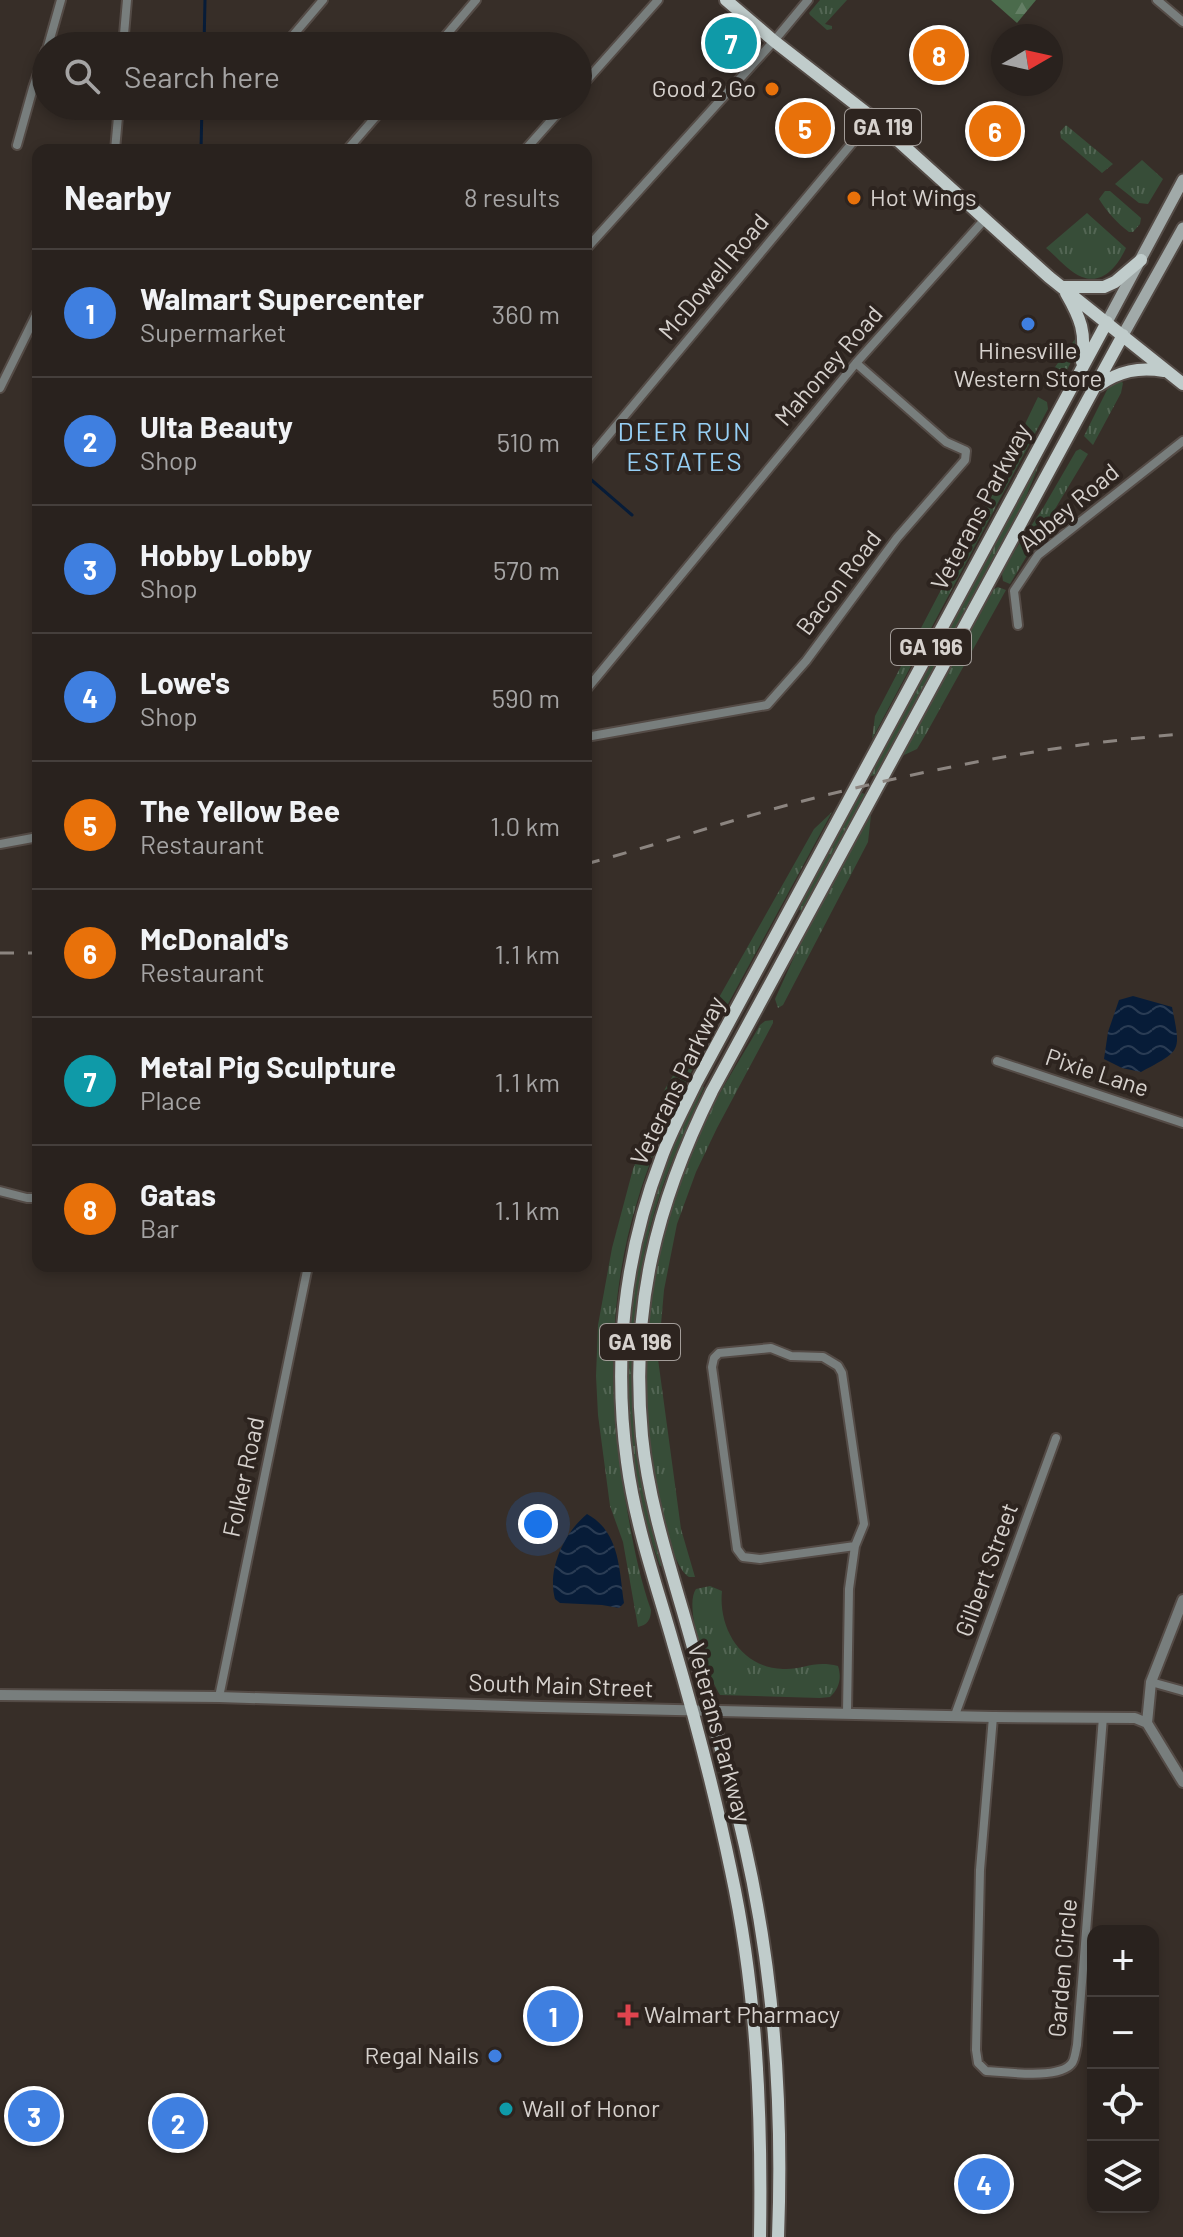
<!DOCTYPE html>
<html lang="en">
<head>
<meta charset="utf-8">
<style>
  :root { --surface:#29221e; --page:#312a27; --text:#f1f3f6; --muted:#a5a4a4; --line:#453f3c; --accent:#70c1f4 }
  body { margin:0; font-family:Barlow,sans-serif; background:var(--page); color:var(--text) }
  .controls { position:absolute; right:24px; bottom:24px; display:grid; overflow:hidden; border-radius:16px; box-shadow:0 4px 12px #0003 }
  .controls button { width:72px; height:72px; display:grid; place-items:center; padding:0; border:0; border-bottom:2px solid var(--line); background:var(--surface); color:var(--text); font:40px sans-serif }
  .compass { position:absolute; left:991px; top:24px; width:72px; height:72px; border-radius:50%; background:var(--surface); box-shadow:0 4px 12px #0003; rotate:81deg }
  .you { position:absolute; left:538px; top:1524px; width:28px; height:28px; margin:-20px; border:6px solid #fff; border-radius:50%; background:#1a73e8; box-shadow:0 0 0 12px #1a73e833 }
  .badge { display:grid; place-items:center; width:52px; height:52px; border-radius:50%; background:var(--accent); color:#fff; font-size:26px; font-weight:700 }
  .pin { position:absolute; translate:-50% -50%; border:4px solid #fff; box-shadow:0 2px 8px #0006 }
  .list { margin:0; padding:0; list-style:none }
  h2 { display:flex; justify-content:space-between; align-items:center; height:104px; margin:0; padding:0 32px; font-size:34px }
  h2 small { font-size:26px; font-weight:400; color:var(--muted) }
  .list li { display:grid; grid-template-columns:52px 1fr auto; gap:24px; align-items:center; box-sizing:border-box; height:128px; padding:0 32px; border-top:2px solid var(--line) }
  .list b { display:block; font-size:30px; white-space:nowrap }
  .list p { margin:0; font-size:26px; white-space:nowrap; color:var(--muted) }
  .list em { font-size:26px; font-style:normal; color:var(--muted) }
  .icon { flex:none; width:44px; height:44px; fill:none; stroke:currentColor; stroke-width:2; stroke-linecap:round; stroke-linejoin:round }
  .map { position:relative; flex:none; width:1183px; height:2237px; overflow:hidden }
  .search { position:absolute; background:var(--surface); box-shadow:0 4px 12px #0003; left:32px; top:32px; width:560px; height:88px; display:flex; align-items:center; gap:20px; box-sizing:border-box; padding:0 28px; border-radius:44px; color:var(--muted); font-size:30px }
  .panel { position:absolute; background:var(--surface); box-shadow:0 4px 12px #0003; left:32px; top:144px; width:560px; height:1128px; border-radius:16px }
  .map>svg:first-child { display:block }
</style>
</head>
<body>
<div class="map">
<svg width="1183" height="2237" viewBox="0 0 1183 2237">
  <defs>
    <pattern id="grass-tufts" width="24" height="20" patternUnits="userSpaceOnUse" patternTransform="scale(2)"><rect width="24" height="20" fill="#374d38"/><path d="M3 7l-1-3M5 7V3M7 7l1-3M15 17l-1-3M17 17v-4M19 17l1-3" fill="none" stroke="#536654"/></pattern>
    <pattern id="forest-firs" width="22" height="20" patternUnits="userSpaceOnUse" patternTransform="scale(2)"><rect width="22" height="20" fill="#4b6b4c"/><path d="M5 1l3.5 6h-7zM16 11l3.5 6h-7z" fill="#647f65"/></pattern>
    <pattern id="water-waves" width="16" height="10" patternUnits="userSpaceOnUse" patternTransform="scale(2)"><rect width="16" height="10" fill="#071c38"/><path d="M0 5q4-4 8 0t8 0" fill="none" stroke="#2a3c54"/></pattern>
  </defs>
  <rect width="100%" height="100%" fill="#372e28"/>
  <path fill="url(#grass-tufts)" d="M820,0H847L825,24L832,26V29L827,30L810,15L809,13Z
    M1066,125L1113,164L1102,173L1061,138L1060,132Z
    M1142,160L1163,179L1148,204L1139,203L1115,184Z
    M1105,191H1110L1141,218L1140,224L1133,232H1129C1117,223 1107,212 1099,199Z
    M1087,213L1126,248C1118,265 1104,285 1082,277C1069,272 1057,257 1046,248Z
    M1078,335L1077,350L1058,388L1049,390L1044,387L1050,374Z
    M1118,378L1123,383L1121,393L1093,445L1084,436L1109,386Z
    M1038,397L1047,402L1048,409L872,739L875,716L977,521L1011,462L1026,422Z
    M1080,449L1088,454L1010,584L1003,581L1002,574L1015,550L1043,508L1076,451Z
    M1039,456L1042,458L1015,523L876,775L871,776L869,775Z
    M998,587L1006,590L926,734L917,749L902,756L994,589Z
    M863,793L865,795L802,911L799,910L810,884L859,794Z
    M832,812L676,1100C662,1133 647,1167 637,1202C607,1300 608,1403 626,1503C632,1539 639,1576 651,1610C651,1620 647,1625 638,1627L623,1542L610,1506L598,1415L596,1376L598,1325L612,1248L633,1169L665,1089L717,1001L814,829Z
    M871,815L868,842L783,1005L778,1008L775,999L804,935Z
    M773,1020V1023L717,1128L696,1172L677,1224L664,1290L658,1359L681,1529L695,1577H689C673,1567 664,1518 659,1499C633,1380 645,1247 697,1136C715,1098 739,1062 760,1025L765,1021Z
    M701,1086L704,1087C690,1121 674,1154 662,1188C620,1311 627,1442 663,1565L660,1566C617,1446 615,1308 656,1187C668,1152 684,1119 701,1086Z
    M710,1586L722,1591C718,1628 741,1668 783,1669C804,1670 813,1660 838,1666C842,1678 839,1689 830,1697L820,1698L720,1695C708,1676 683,1607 696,1589Z"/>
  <path fill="url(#forest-firs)" d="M991,0H1036L1017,23Z"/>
  <path fill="url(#water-waves)" d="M1133,996L1172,1007C1181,1052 1182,1050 1141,1072L1122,1068L1104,1059L1108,1032L1119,1000Z
    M587,1514C620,1532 619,1569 624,1603L619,1608L602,1605L560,1603L555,1599C547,1569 564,1533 587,1514Z"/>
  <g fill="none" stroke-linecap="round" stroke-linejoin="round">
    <path stroke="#071c38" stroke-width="3" d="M204,46L205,0
      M201,150L202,106
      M588,477L632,515"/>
    <g stroke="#544b46" stroke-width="12">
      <path id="minor" d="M1157,0L1183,22
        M48,46L61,0
        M123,46L127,0
        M284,46L323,0
        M437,46L476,0
        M578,90L658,0
        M226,113L232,106
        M17,145L33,88L46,50
        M115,150L119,106
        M347,150L385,106
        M525,150L564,106
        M586,249L774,41L808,0
        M0,388L38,311
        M586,462L873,118
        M1018,625L1014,591L1038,555L1183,441
        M586,690L856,363L985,219
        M586,737L767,705L806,661L897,538L965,460L966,451L946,442L856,363
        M0,844L38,837
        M997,1061L1183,1123
        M0,1191L27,1198H38
        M1151,1682L1183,1691
        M219,1697L308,1266
        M847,1712L849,1589L855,1546L864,1524L842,1373L838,1366L823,1357L791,1356L771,1348L719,1353L714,1358L712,1367L737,1549L743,1557L760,1559L855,1546
        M955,1715L1056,1438
        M993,1717L980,1870L976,2050L978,2063L986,2071C1005,2072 1060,2080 1072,2063C1075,2059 1076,2049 1077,2045L1103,1717"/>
    </g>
    <g stroke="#544b46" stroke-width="14">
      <path id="tertiary" d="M0,1695L219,1697L542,1707L993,1717L1135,1718L1147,1723L1183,1782
        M1147,1723L1151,1682L1183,1600"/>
    </g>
    <g stroke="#544b46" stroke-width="15">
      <path id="secondary" d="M1107,322L1183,180
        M1123,335L1183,228"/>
    </g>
    <g stroke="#544b46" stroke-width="16">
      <path id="primary" d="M726,0L774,41L873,118L1049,277L1183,384
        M1062,287H1104L1115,282L1141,260
        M1066,293C1081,319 1086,332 1082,362
        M1099,385C1120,371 1138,367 1164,371
        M760,2237C762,2114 757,1991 731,1871C715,1794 695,1718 673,1643C656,1583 635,1524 627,1462C613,1360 624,1255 661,1159C670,1133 684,1108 696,1083L1107,322
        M778,2237C783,2107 774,1973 745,1846C727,1767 705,1689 683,1612C666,1554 648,1496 642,1436C630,1308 656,1204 712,1091L1123,335"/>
    </g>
    <use href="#minor" stroke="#787e7d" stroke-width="8"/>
    <use href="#tertiary" stroke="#787e7d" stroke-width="10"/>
    <use href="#secondary" stroke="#a1aaa9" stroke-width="11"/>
    <use href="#primary" stroke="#c0cccb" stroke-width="12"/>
    <path stroke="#8c8580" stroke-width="3" stroke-dasharray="14 14" stroke-linecap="butt" d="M586,864C656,845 725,822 795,803C922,770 1053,744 1183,734
      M0,953H38"/>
  </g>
  <g fill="#e8710a" stroke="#2d241f" stroke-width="3">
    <circle cx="772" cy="89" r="8"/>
    <circle cx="854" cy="198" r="8"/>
  </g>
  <g fill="#3f7fe0" stroke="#2d241f" stroke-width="3">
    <circle cx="1028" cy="324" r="8"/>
    <circle cx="495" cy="2056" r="8"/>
  </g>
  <path fill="#e0444e" stroke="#2d241f" stroke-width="3" d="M624 2003h8v8h8v8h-8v8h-8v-8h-8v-8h8z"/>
  <circle fill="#0f9aa8" stroke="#2d241f" stroke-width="3" cx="506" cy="2109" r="8"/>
  <g text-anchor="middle" stroke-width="8" stroke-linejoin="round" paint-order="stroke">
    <g fill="#2d241f" stroke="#a39d99" stroke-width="2">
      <rect x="845" y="109" width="76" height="36" rx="6"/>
      <rect x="891" y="629" width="80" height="36" rx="6"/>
      <rect x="600" y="1324" width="80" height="36" rx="6"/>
    </g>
    <g font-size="22" font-weight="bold" fill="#d6d1cd">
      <text x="883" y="135">GA 119</text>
      <text x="931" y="655">GA 196</text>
      <text x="640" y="1350">GA 196</text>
    </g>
    <g font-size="24" fill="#d6d1cd" stroke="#2d241f" text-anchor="start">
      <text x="756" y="97" text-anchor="end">Good 2 Go</text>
      <text x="870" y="206">Hot Wings</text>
      <text x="1028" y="359" text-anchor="middle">Hinesville<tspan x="1028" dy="28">Western Store</tspan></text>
      <text x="644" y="2023">Walmart Pharmacy</text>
      <text x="479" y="2064" text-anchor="end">Regal Nails</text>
      <text x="522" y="2117">Wall of Honor</text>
    </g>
    <g font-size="24" fill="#d6d1cd" stroke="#2d241f">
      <text transform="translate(714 277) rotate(-50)" y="8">McDowell Road</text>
      <text transform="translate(829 366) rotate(-49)" y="8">Mahoney Road</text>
      <text transform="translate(981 507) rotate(-62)" y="8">Veterans Parkway</text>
      <text transform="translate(1069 508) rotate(-40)" y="8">Abbey Road</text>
      <text transform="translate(839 583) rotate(-53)" y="8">Bacon Road</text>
      <text transform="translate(1097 1073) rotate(18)" y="8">Pixie Lane</text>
      <text transform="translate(678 1081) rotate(-64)" y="8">Veterans Parkway</text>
      <text transform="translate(244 1477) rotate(-78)" y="8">Folker Road</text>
      <text transform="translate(987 1570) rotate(-70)" y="8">Gilbert Street</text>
      <text transform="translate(561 1686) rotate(2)" y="8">South Main Street</text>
      <text transform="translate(719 1733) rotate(75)" y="8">Veterans Parkway</text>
      <text transform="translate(1063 1968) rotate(-85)" y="8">Garden Circle</text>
    </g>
    <g font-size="26" letter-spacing="2" fill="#96cff5" stroke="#2d241f">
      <text x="685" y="441">DEER RUN<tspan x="685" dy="30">ESTATES</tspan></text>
    </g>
  </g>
</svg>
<div class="controls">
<button>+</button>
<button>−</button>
<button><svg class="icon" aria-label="locate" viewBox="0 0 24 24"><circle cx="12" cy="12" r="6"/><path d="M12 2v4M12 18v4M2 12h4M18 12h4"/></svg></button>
<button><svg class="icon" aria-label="layers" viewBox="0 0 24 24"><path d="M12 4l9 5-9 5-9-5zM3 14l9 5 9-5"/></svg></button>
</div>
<svg class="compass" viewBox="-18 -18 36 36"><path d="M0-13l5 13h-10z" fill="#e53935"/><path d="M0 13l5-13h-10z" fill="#a5a4a4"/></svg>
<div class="you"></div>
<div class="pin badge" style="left:553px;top:2016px;background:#3f7fe0">1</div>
<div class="pin badge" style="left:178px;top:2123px;background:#3f7fe0">2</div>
<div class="pin badge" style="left:34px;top:2116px;background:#3f7fe0">3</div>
<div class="pin badge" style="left:984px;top:2184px;background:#3f7fe0">4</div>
<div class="pin badge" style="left:805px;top:128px;background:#e8710a">5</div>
<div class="pin badge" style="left:995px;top:131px;background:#e8710a">6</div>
<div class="pin badge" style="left:731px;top:43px;background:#0f9aa8">7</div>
<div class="pin badge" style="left:939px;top:55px;background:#e8710a">8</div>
<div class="search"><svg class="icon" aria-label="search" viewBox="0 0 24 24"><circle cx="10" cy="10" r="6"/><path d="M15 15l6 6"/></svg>Search here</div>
<section class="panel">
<h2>Nearby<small>8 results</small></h2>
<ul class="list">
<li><span class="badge" style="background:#3f7fe0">1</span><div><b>Walmart Supercenter</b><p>Supermarket</p></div><em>360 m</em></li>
<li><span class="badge" style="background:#3f7fe0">2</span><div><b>Ulta Beauty</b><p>Shop</p></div><em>510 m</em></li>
<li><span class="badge" style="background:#3f7fe0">3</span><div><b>Hobby Lobby</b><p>Shop</p></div><em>570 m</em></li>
<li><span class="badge" style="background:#3f7fe0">4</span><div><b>Lowe's</b><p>Shop</p></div><em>590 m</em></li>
<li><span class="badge" style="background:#e8710a">5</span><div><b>The Yellow Bee</b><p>Restaurant</p></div><em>1.0 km</em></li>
<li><span class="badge" style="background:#e8710a">6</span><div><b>McDonald's</b><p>Restaurant</p></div><em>1.1 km</em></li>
<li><span class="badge" style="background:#0f9aa8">7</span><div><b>Metal Pig Sculpture</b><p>Place</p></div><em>1.1 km</em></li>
<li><span class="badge" style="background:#e8710a">8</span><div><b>Gatas</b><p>Bar</p></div><em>1.1 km</em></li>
</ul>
</section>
</div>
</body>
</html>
